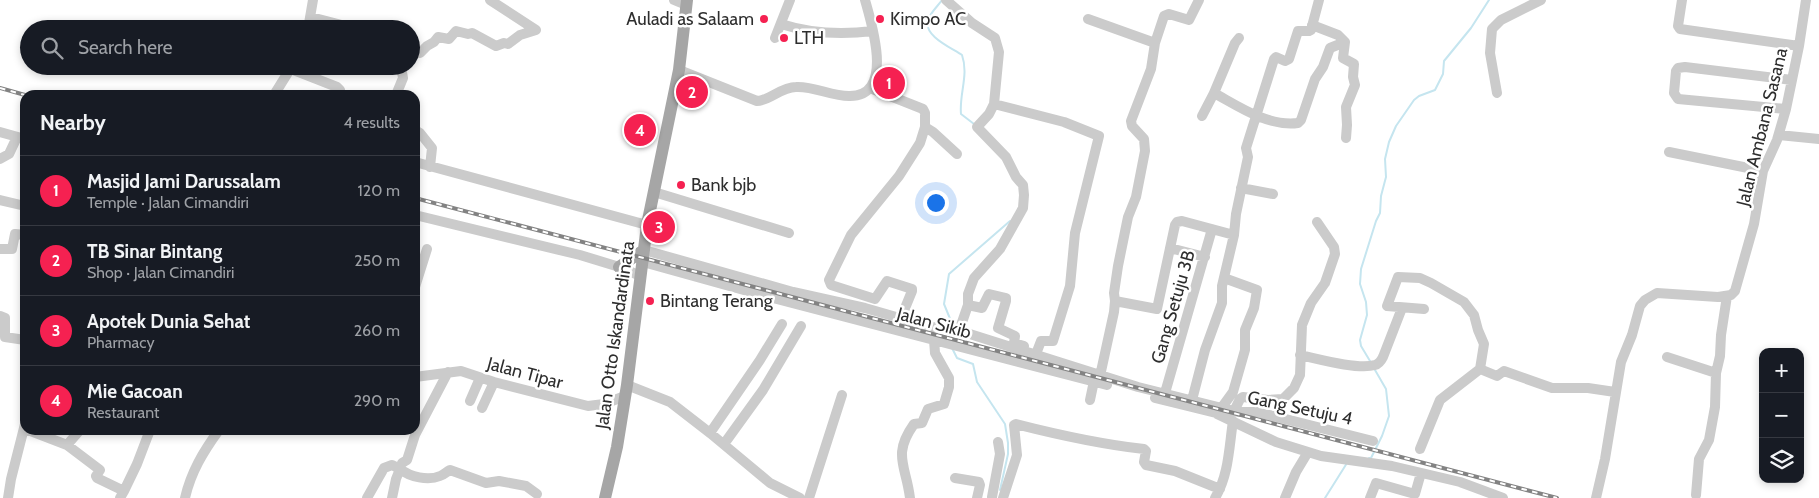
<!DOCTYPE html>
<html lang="en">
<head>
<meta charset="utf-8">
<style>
  :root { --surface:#171b24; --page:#20242c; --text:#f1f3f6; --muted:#9ea1a6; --line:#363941; --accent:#f52151 }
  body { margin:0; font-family:Cabin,sans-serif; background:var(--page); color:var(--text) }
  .controls { position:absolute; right:15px; bottom:15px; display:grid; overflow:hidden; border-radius:10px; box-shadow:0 2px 8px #0003 }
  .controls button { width:45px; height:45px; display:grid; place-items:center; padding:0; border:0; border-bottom:1px solid var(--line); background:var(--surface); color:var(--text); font:25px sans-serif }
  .you { position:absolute; left:935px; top:202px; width:18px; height:18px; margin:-12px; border:4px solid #fff; border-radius:50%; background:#1a73e8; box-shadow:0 0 0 8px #1a73e833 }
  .badge { display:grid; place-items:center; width:32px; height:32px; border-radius:50%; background:var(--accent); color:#fff; font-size:16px; font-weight:700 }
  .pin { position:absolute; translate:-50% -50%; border:2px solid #fff; box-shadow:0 1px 5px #0006 }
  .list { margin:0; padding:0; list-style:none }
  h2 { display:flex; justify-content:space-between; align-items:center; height:65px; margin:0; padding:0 20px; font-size:21px }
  h2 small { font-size:16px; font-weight:400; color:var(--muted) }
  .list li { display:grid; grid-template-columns:32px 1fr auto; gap:15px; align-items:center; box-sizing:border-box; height:70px; padding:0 20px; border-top:1px solid var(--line) }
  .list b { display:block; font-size:19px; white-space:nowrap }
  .list p { margin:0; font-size:16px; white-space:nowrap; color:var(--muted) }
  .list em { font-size:16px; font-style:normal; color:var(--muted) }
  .icon { flex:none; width:28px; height:28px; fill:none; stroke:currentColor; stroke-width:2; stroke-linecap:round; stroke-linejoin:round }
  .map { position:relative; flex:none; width:1819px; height:498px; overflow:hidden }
  .search { position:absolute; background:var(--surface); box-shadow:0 2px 8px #0003; left:20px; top:20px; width:400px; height:55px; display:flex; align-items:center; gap:12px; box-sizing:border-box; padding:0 18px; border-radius:28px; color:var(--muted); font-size:19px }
  .panel { position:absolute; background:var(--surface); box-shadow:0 2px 8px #0003; left:20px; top:90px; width:400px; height:345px; border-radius:15px }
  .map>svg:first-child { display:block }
</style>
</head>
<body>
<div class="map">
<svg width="1819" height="498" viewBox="0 0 1819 498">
  <rect width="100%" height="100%" fill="#fff"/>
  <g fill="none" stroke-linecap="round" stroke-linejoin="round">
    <path stroke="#c5e5ef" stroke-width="2" d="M942,0C938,6 930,13 928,20C923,36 952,48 962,55C969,75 959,94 961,114L974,124
      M953,326L944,304L949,274L1010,221
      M952,348L957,358L973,364L977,382L1005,424L1008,443V454L1000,490
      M1370,361L1361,346L1360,340L1367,315L1366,302L1360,284L1361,269L1376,221L1380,213L1381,196L1386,177L1385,159L1389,142L1396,126L1414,100L1419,96L1435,90L1443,74L1444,61L1471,28L1489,0
      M1369,458H1371L1382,436L1389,416L1386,389L1375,370
      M1325,498L1347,463"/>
    <path stroke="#cbcbcb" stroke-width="10" d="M674,0L686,5
      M946,0L972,23L995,38L999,52L994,104L1064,122L1099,136L1075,233L1070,286L1053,341H1041L1036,354
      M1682,0L1678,26L1680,29L1799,46
      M311,17L357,29
      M1088,19L1155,43
      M781,24C812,34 841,35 873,31
      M1312,25L1338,35L1345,42L1343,58L1354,64L1353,77L1355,85L1346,107L1347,125L1346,138
      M308,29L313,0
      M775,38L790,0
      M411,52L420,53L427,46L434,42L438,37L449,39L456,31L468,34L472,33L496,46L504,43L508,44L520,35L536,30L490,0
      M291,69L337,87L340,90L341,95
      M679,70L757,101C769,101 781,87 796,87C814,86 831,96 849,96C895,97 872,25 865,0
      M870,88L923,109L925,113V127L933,132L957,154
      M1214,93L1235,43L1239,38
      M1497,93L1490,53L1492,29L1501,20L1541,0
      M274,95L292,66
      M396,95L403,78L401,66
      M1786,109L1678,99L1674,93L1676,71L1678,68L1685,67L1792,80
      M1202,116L1214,93C1238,106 1268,127 1298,123L1301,120L1315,79L1323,67L1330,48L1345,42
      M415,130L420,133L432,148L430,167
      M0,132L25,139
      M1779,135L1819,139
      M1669,152L1763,171
      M0,159L9,154L17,137
      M415,162L647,225
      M1241,188L1273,194
      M654,192L789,233
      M0,200L25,206
      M415,215L580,255L616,266L641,276
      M1170,248L1205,257
      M0,249H12L15,234L25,235
      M644,250L793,292L865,308L931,327L954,329L1138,387L1238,412H1257L1373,441
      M643,262L773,298L1107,385
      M1224,278L1257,290L1254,308L1245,330V350L1233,392L1217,414L1276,442L1321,456L1392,466L1460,482L1503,498
      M415,287L427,249
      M1115,301L1157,309L1175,225L1177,222L1182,221L1234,235
      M968,305L982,308L989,294L1006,298V301L998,328L1015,336L1014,343L1024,346
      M0,316L5,318V337L25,340
      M901,318L912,291V289L887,281L875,299L831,285L829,280L851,235L899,176L920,143L925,127
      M959,331L968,305V294L974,278L1000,249L1023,208L1024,195L1023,185L1016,177L1006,157L977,127L989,114L994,104
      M1300,355C1318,359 1358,370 1375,365C1379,364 1381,361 1383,357L1402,308
      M1667,357L1716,373
      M1480,369L1497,376L1504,371L1552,388H1588L1615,392
      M1100,376L1114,312L1115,301L1114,293L1118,266L1128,217L1136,197L1145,151L1144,139L1132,126L1131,121L1151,69L1155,43L1164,16L1169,14L1189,20L1199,0
      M415,377L461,371L494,382L588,406L604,404L625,396
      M627,385L670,402L710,433L770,483L800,498
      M1165,393L1212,229
      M1155,398L1216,413
      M1090,400L1094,381
      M1192,400L1205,350L1222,303V286L1234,235L1236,214L1248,157L1246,148L1274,59L1276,57L1285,61L1289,59L1298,31H1309L1311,30L1319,0
      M470,401L480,378
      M482,408L494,382
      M1234,411L1240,399L1243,397L1268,400L1283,399L1294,388L1300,375L1302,325L1311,303L1325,283L1335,254L1334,247L1317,222
      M28,430L67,445L80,430
      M710,433L760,360L782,324
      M724,444L763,390L801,326
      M67,445L100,470L96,476L97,478L124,491L120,498
      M1420,449L1440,400L1480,369L1484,344L1478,330L1474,315L1464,302L1431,283L1420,278L1398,277L1387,306L1424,309
      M955,478L979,482L980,485L977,498
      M124,491L137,464L150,430
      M1696,495L1699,459L1709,440L1715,407L1716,373L1720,356L1721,335L1727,296
      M992,497L1000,454L998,442
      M8,498L11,479L25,424
      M185,498C191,472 203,452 219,430
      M367,498L384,468L392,465L400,469L402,463L407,460L415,435L448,372
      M392,498L396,479L400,469C410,477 428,481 440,476C444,475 446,472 450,470L486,483L499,481L526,486L537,494
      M809,498L842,395
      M910,498C906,465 892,455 914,424L922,423L928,409L944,404L949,387V378L935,353L934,340
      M1003,498L1017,455L1014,425L1016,424C1059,435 1100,444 1144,449L1146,451L1144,462L1146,465L1175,471L1220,489
      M1215,498C1229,475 1229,447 1233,421
      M1285,498L1296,472L1308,452
      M1370,498L1376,483L1415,494L1421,473
      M1596,498L1605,459L1621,362L1632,335L1640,306L1645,300L1657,293L1718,297L1731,295L1735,291L1754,224L1763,171L1777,140L1786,109L1799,46L1806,0"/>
    <path stroke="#a6a6a6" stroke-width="12" d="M619,267L644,250
      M605,498L617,447L627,385L647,225L679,70L687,0"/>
    <g stroke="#838383" stroke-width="4">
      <path id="rail" d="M0,88L25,95
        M415,198L1557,498"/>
    </g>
    <use href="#rail" stroke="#fff" stroke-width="2" stroke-dasharray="5.5" stroke-linecap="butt"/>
  </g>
  <g fill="#f52151" stroke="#fff" stroke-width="2">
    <circle cx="764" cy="19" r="5"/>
    <circle cx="880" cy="19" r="5"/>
    <circle cx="784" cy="38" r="5"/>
    <circle cx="681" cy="185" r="5"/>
    <circle cx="650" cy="301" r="5"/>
  </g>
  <g text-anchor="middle" stroke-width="5" stroke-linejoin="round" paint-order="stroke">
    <g font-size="18" fill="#2e2e2e" stroke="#fff" text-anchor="start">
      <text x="754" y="25" text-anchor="end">Auladi as Salaam</text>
      <text x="890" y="25">Kimpo AC</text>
      <text x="794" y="44">LTH</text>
      <text x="691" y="191">Bank bjb</text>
      <text x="660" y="307">Bintang Terang</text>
    </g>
    <g font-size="18" fill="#2e2e2e" stroke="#fff">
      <text transform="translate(1762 127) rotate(-76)" y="6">Jalan Ambana Sasana</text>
      <text transform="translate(1173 307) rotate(-74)" y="6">Gang Setuju 3B</text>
      <text transform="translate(934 323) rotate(15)" y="6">Jalan Sikib</text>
      <text transform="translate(615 335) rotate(-82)" y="6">Jalan Otto Iskandardinata</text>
      <text transform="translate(525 373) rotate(15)" y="6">Jalan Tipar</text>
      <text transform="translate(1300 408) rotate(12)" y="6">Gang Setuju 4</text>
    </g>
  </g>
</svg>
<div class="controls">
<button>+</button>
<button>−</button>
<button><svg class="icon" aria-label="layers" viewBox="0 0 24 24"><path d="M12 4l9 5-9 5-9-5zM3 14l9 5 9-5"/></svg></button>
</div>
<div class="you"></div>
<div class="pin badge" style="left:889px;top:83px">1</div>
<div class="pin badge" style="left:692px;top:92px">2</div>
<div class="pin badge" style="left:659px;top:227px">3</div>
<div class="pin badge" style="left:640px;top:130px">4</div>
<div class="search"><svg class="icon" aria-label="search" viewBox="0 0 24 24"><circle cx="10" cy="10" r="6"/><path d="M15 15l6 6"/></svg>Search here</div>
<section class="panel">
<h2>Nearby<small>4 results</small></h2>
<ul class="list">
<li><span class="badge">1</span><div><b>Masjid Jami Darussalam</b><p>Temple · Jalan Cimandiri</p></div><em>120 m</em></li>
<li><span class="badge">2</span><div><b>TB Sinar Bintang</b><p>Shop · Jalan Cimandiri</p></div><em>250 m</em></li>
<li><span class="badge">3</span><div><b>Apotek Dunia Sehat</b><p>Pharmacy</p></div><em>260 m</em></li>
<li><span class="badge">4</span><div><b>Mie Gacoan</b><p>Restaurant</p></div><em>290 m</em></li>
</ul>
</section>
</div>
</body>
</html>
